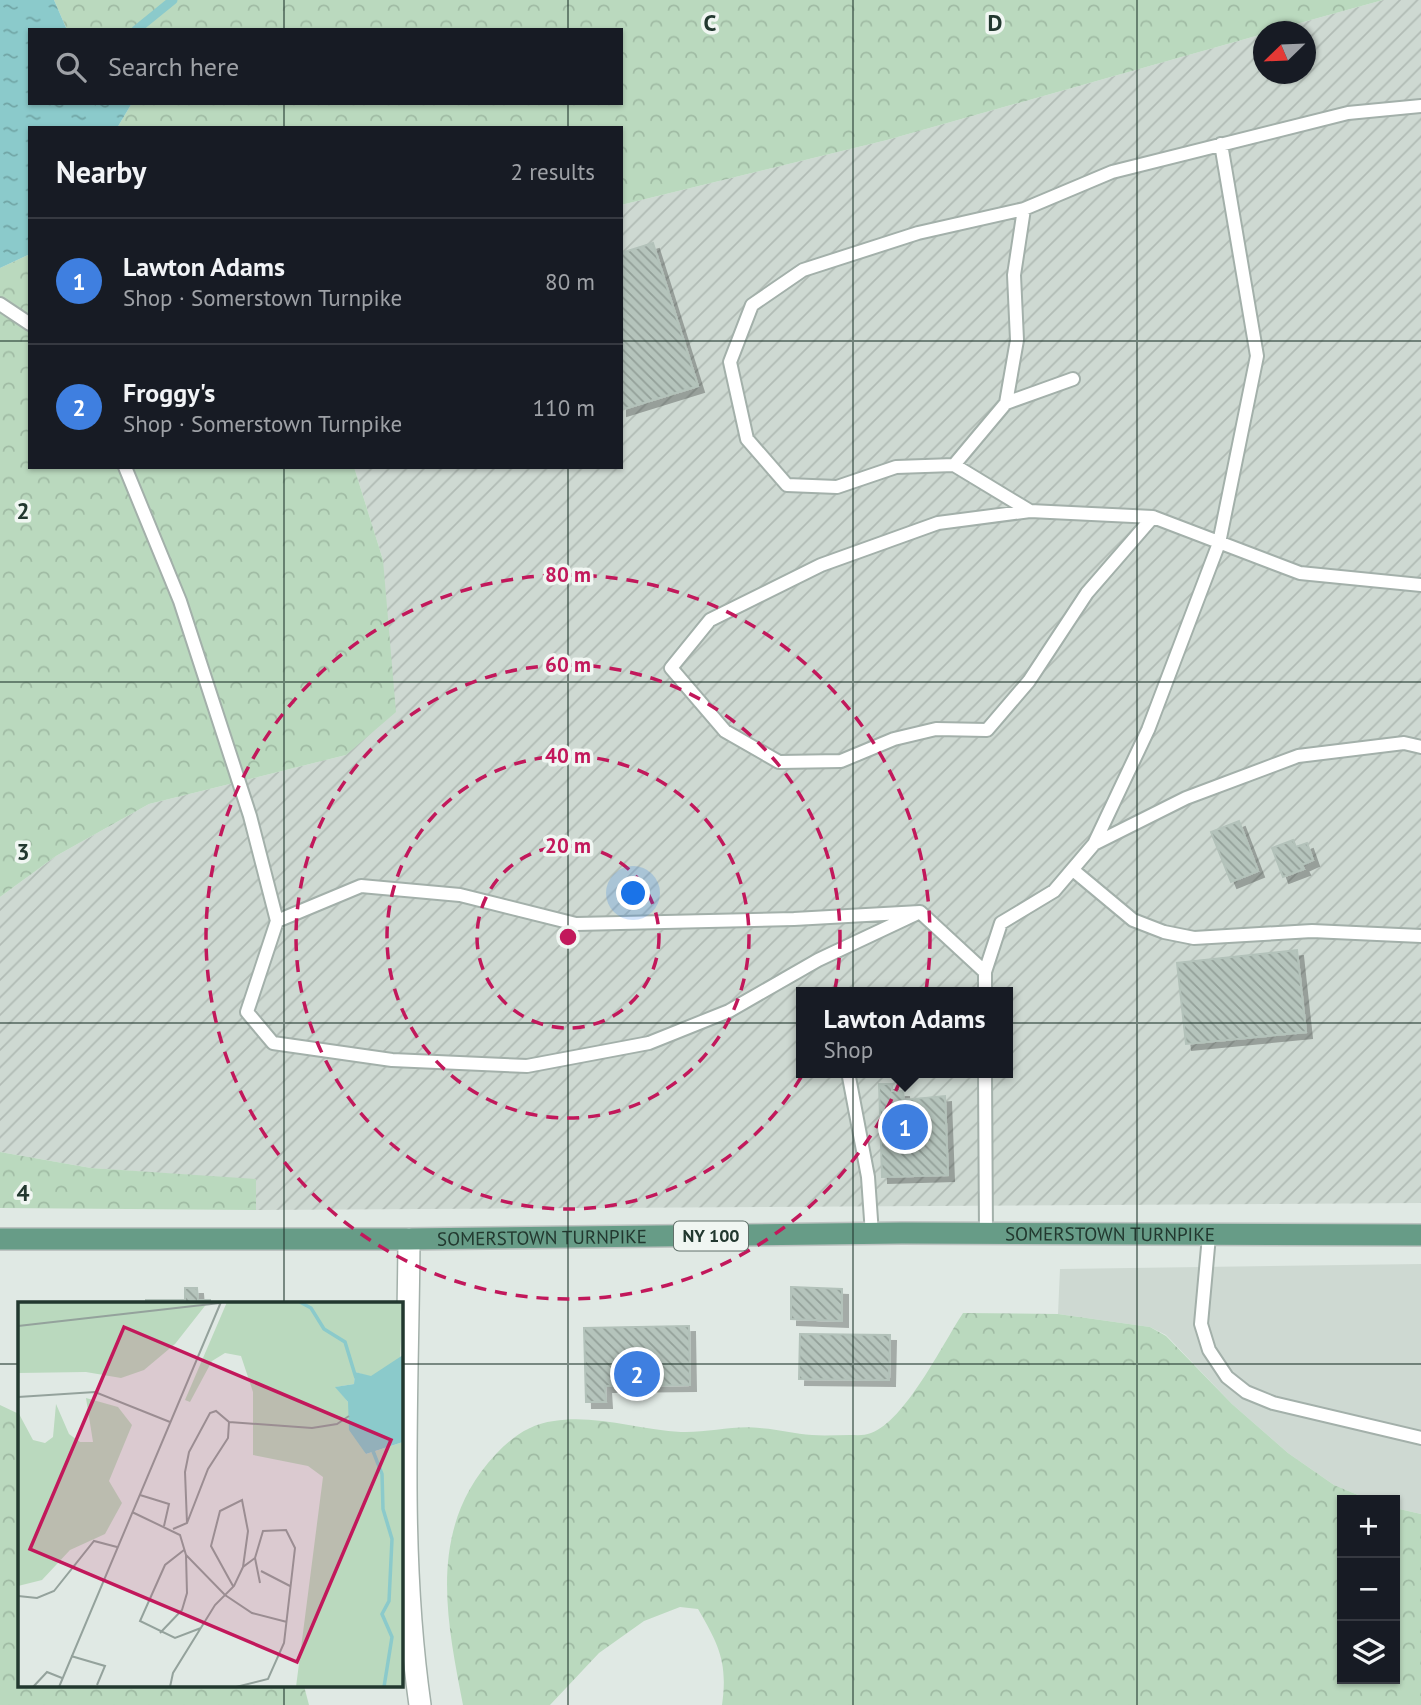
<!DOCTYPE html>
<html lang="en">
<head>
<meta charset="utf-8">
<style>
  :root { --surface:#171b24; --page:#20242c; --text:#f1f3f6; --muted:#9ea1a6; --line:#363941; --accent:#e76f60 }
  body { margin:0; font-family:"PT Sans",sans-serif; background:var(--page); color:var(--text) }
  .controls { position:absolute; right:21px; bottom:21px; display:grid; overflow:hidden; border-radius:0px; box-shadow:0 2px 5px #0004 }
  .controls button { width:63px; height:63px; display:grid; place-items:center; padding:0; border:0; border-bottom:2px solid var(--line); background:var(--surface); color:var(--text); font:35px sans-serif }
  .compass { position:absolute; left:1253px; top:21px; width:63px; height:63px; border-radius:50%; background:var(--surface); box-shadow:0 2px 5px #0004; rotate:247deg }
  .you { position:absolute; left:634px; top:894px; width:24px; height:24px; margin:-18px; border:5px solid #fff; border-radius:50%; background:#1a73e8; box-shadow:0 0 0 10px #1a73e833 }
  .badge { display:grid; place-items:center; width:46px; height:46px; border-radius:50%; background:var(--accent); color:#fff; font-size:23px; font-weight:700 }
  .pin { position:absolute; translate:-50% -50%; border:4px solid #fff; box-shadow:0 2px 7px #0006 }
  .popup { position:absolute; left:796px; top:987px; width:217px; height:91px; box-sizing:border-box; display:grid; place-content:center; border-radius:0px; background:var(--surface); filter:drop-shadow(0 2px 5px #0005); font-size:23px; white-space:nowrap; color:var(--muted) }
  .popup b { font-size:26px; color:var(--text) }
  .popup::after { content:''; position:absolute; left:50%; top:100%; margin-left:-14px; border:14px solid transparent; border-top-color:var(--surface) }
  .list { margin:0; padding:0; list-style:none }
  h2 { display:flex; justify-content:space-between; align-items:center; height:91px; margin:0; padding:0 28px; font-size:30px }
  h2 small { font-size:23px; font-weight:400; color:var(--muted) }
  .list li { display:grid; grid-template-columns:46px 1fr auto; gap:21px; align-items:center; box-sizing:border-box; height:126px; padding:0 28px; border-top:2px solid var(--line) }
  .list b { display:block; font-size:26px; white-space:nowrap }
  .list p { margin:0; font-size:23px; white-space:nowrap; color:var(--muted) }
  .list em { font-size:23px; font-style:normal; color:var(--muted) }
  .icon { flex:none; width:38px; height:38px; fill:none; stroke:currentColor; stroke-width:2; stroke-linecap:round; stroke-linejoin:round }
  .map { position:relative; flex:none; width:1421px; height:1705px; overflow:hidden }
  .search { position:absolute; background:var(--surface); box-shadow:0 2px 5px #0004; left:28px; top:28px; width:595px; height:77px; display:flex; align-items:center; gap:18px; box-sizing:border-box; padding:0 24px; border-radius:0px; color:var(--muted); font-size:26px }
  .panel { position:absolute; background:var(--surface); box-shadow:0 2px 5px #0004; left:28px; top:126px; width:595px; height:343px; border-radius:0px }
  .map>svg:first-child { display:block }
</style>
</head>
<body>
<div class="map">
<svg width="1421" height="1705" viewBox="0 0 1421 1705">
  <defs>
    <pattern id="industrial-furrows" width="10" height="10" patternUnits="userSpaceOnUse" patternTransform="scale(1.75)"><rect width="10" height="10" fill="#ced9d2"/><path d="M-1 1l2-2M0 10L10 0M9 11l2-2" fill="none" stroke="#b1bbb5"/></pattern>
    <pattern id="forest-crowns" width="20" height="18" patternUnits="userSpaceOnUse" patternTransform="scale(1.75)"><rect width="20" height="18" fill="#bad9be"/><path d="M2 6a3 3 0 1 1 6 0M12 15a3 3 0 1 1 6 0" fill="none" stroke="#a0bba4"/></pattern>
    <pattern id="water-ripples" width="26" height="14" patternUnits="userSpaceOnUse" patternTransform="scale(1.75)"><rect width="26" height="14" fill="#8bcacb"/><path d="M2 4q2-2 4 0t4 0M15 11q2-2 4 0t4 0" fill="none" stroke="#71a5a5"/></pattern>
    <pattern id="building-back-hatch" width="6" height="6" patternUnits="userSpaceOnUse" patternTransform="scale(1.75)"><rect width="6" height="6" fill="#b5c4bc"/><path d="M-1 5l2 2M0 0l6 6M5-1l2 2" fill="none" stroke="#93a099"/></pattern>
    <filter id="shadow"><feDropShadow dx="6" dy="6" stdDeviation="0" flood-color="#0004"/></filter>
  </defs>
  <rect width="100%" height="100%" fill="#e0e9e4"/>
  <path fill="#ced9d2" d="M1421,1264V1514L1395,1508V1500H1370L1334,1485L1288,1453L1232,1404L1166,1335L1150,1327L1058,1314L1060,1269Z"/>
  <path fill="url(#industrial-furrows)" fill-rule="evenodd" d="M1383,0H1421V1203L256,1210V1180L91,1168L0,1152V897L56,856L149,804L346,755L383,560L354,467H621V205L887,140L1263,34L1264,74H1306V32L1271,31ZM802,992H1008V1073H802Z"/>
  <path fill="url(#forest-crowns)" d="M54,0H1383L1271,31L1264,32L1263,34L887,140L621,205V128H117L132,103H621V30H67Z
    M30,254V467H354L383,560L396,712L346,755L149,804L56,856L0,897V268Z
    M0,1152L91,1168L256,1179V1210L0,1208Z
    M963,1313L1058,1314L1150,1327L1166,1336L1232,1404L1288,1453L1334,1485L1370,1500H1342V1679H1395V1508L1421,1514V1705H722C728,1663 719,1645 698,1609L680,1607L644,1621L599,1653L550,1705H463C446,1617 427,1527 496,1454C512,1437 530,1424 554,1421C594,1414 640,1430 681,1432C707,1433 734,1425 760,1428C778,1429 795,1434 812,1435C825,1436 837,1435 850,1435C856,1435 864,1436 871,1433C905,1421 942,1345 963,1313Z
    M0,1405L19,1414V1686H304L309,1705H0Z"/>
  <path fill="url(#water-ripples)" d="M0,0H54L67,30H30V103H132L117,128H30V254L0,268Z"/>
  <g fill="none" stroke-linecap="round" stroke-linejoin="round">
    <path stroke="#8bcacb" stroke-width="9" d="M136,30L173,0"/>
  </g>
  <path fill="url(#building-back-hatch)" stroke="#b3c2ba" stroke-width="2" filter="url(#shadow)" d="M653,243L698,386L621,410V253Z
    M1239,821L1258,871L1231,882L1211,832Z
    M1293,840L1296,847L1307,843L1313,860L1302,865L1304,869L1283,877L1272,848Z
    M1297,950L1306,1032L1186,1044L1177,963Z
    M879,1084H892V1091H903L904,1100L945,1096L948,1175L882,1177Z
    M791,1287L842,1289V1321L791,1319Z
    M185,1288H197L198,1300H210V1304H146V1300H185Z
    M689,1326L690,1385L605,1386L606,1402H586L584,1328Z
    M800,1334L890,1335L889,1380L799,1379Z"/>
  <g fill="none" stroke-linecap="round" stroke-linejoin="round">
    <g stroke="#a3b0aa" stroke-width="16">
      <path id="lane" d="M1421,106L1348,113L1112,172L1024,209L918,233L803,270L752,305L730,362L747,439L787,485L837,487L896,467L954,465L1030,511L1153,517L1300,573L1421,585
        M0,304L30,324
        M1006,403L1017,340L1014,275L1024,209
        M954,465L1006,403L1073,379
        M125,467L180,601L250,816L277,921
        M1030,511L938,523L821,565L710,620L671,668L725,731L779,762L841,761L894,739L936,729L987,730L1029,681L1087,593L1153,517
        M1094,844L1186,798L1298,756L1404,743L1421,747
        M1073,870L1133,920L1164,932L1194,938L1312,931L1421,936
        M920,912L818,960L729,1011L649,1043L527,1066L392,1060L273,1043L247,1012L277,921L361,886L460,895L576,924L794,919L920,912L985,972
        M985,992V972L1001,923L1054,891L1094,844L1148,730L1219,543L1257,356L1221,144
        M851,1073L849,1077L868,1177L872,1234
        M985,1073L986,1234
        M1209,1236L1201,1324L1209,1350L1227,1377L1246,1392L1273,1403L1421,1438"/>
    </g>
    <g stroke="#a3b0aa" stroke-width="24">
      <path id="street" d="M409,1239C408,1394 398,1551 420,1705"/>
    </g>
    <g stroke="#bdc3c1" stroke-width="24">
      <g id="primary">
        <path id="s1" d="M0,1239H409L902,1233L1421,1235"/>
      </g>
    </g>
    <use href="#lane" stroke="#fff" stroke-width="12"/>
    <use href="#street" stroke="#fff" stroke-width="21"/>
    <use href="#primary" stroke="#679c87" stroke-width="21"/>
  </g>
  <path fill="none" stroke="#22382f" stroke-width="2" stroke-opacity="0.55" d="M284,0V30M568,0V30M853,0V1705M1137,0V1705M284,103V128M568,103V128M0,341H30M621,341H1421M284,467V1304M568,467V1705M0,682H1421M0,1023H1421M0,1364H19M401,1364H1421M284,1686V1705"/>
  <g fill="none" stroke="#c2185b" stroke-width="3.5" stroke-dasharray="12 9">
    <circle cx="568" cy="937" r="91"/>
    <circle cx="568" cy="937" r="181"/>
    <circle cx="568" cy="937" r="272"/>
    <circle cx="568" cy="937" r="362"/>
  </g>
  <g text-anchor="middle" stroke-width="7" stroke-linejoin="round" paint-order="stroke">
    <rect fill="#f0f6f2" stroke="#60716a" stroke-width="2" x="674" y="1221.5" width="74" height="29" rx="5"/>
    <g font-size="18" font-weight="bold" fill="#22382f">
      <text x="711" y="1242">NY 100</text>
    </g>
    <g font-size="19" fill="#22382f" stroke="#f0f6f2">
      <text dy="7" stroke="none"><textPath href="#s1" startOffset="1110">SOMERSTOWN TURNPIKE</textPath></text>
      <text dy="7" stroke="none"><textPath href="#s1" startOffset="542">SOMERSTOWN TURNPIKE</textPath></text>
    </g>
  </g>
  <g transform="translate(18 1302)">
    <rect width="385" height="385" fill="#e0e9e4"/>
    <path d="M0,0H190L157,42L126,68L103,76L68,70L0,71ZM209,0H385L382,58L353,75L337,70L336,82L318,85L330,100L348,152L385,140V385H278L305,175L290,164L235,153V90L223,54L207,51L194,59L172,100L167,98ZM68,96L100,105L114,123L91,179L104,201L87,232L52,248L24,278L0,284V110L15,138L27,141L35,135L38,102L51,132L62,140H75Z" fill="#bad9be"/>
    <path d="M385,53V140L348,152L331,128L330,100L317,85L336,82L337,70L353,74Z" fill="#8bcacb"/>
    <path fill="none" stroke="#8bcacb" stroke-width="3.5" d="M282,0L293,6L306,27L327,40L338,76M355,149L364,172L365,207L374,237L371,299L364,312L374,335L366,385"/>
    <path fill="none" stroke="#94a29c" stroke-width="2" d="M0,24L202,1M0,95L77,90L152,120M211,120L294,126L319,122L331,114M122,193L151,202L146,224M114,210L162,233L168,253L207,293L234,311L269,320M155,227L169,221L190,167L210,136L211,120L198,109L192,111L171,150L167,170L169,221M166,248L147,263L122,319L157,336L183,326M237,256L242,281M243,269L272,284M215,284L193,244L202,209L224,198L230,229L225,265M0,294L19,296L36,289L76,239L99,245M142,331L164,308L169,291L168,253M53,354L87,364L79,383M15,385L29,370L44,376M41,385L203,0M152,385L155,371L197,303L216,284L225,265L237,256L245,229L268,228L277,246L266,341L250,377L218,385"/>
    <path fill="#c2185b" fill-opacity="0.15" stroke="#c2185b" stroke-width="3.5" d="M106,25L373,138L279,360L12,247Z"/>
    <rect width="385" height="385" fill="none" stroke="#22382f" stroke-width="3.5"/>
  </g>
  <g font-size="23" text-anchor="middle" font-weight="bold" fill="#22382f" stroke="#f0f6f2" stroke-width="7" stroke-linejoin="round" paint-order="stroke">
    <text x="710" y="31">C</text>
    <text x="995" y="31">D</text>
    <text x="23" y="519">2</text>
    <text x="23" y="860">3</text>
    <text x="23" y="1201">4</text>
  </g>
  <circle cx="568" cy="937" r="10" fill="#c2185b" stroke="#f0f6f2" stroke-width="3.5"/>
  <g font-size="21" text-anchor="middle" font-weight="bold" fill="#c2185b" stroke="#f0f6f2" stroke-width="7" stroke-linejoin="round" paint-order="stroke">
    <text x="568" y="582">80 m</text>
    <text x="568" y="672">60 m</text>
    <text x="568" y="763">40 m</text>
    <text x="568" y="853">20 m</text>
  </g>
</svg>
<div class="controls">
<button>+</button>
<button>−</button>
<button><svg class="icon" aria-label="layers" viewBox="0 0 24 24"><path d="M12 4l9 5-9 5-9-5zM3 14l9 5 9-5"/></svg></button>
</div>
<svg class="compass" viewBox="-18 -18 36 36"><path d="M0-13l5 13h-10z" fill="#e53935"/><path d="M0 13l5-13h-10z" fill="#9ea1a6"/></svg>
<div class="you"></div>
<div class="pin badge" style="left:905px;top:1127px;background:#3f7fe0">1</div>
<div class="popup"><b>Lawton Adams</b>Shop</div>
<div class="pin badge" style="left:637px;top:1374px;background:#3f7fe0">2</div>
<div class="search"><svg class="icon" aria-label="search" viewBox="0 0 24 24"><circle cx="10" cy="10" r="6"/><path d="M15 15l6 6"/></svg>Search here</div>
<section class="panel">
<h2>Nearby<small>2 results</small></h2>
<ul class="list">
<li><span class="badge" style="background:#3f7fe0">1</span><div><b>Lawton Adams</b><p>Shop · Somerstown Turnpike</p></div><em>80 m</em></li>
<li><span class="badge" style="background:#3f7fe0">2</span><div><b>Froggy's</b><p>Shop · Somerstown Turnpike</p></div><em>110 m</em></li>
</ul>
</section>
</div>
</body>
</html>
